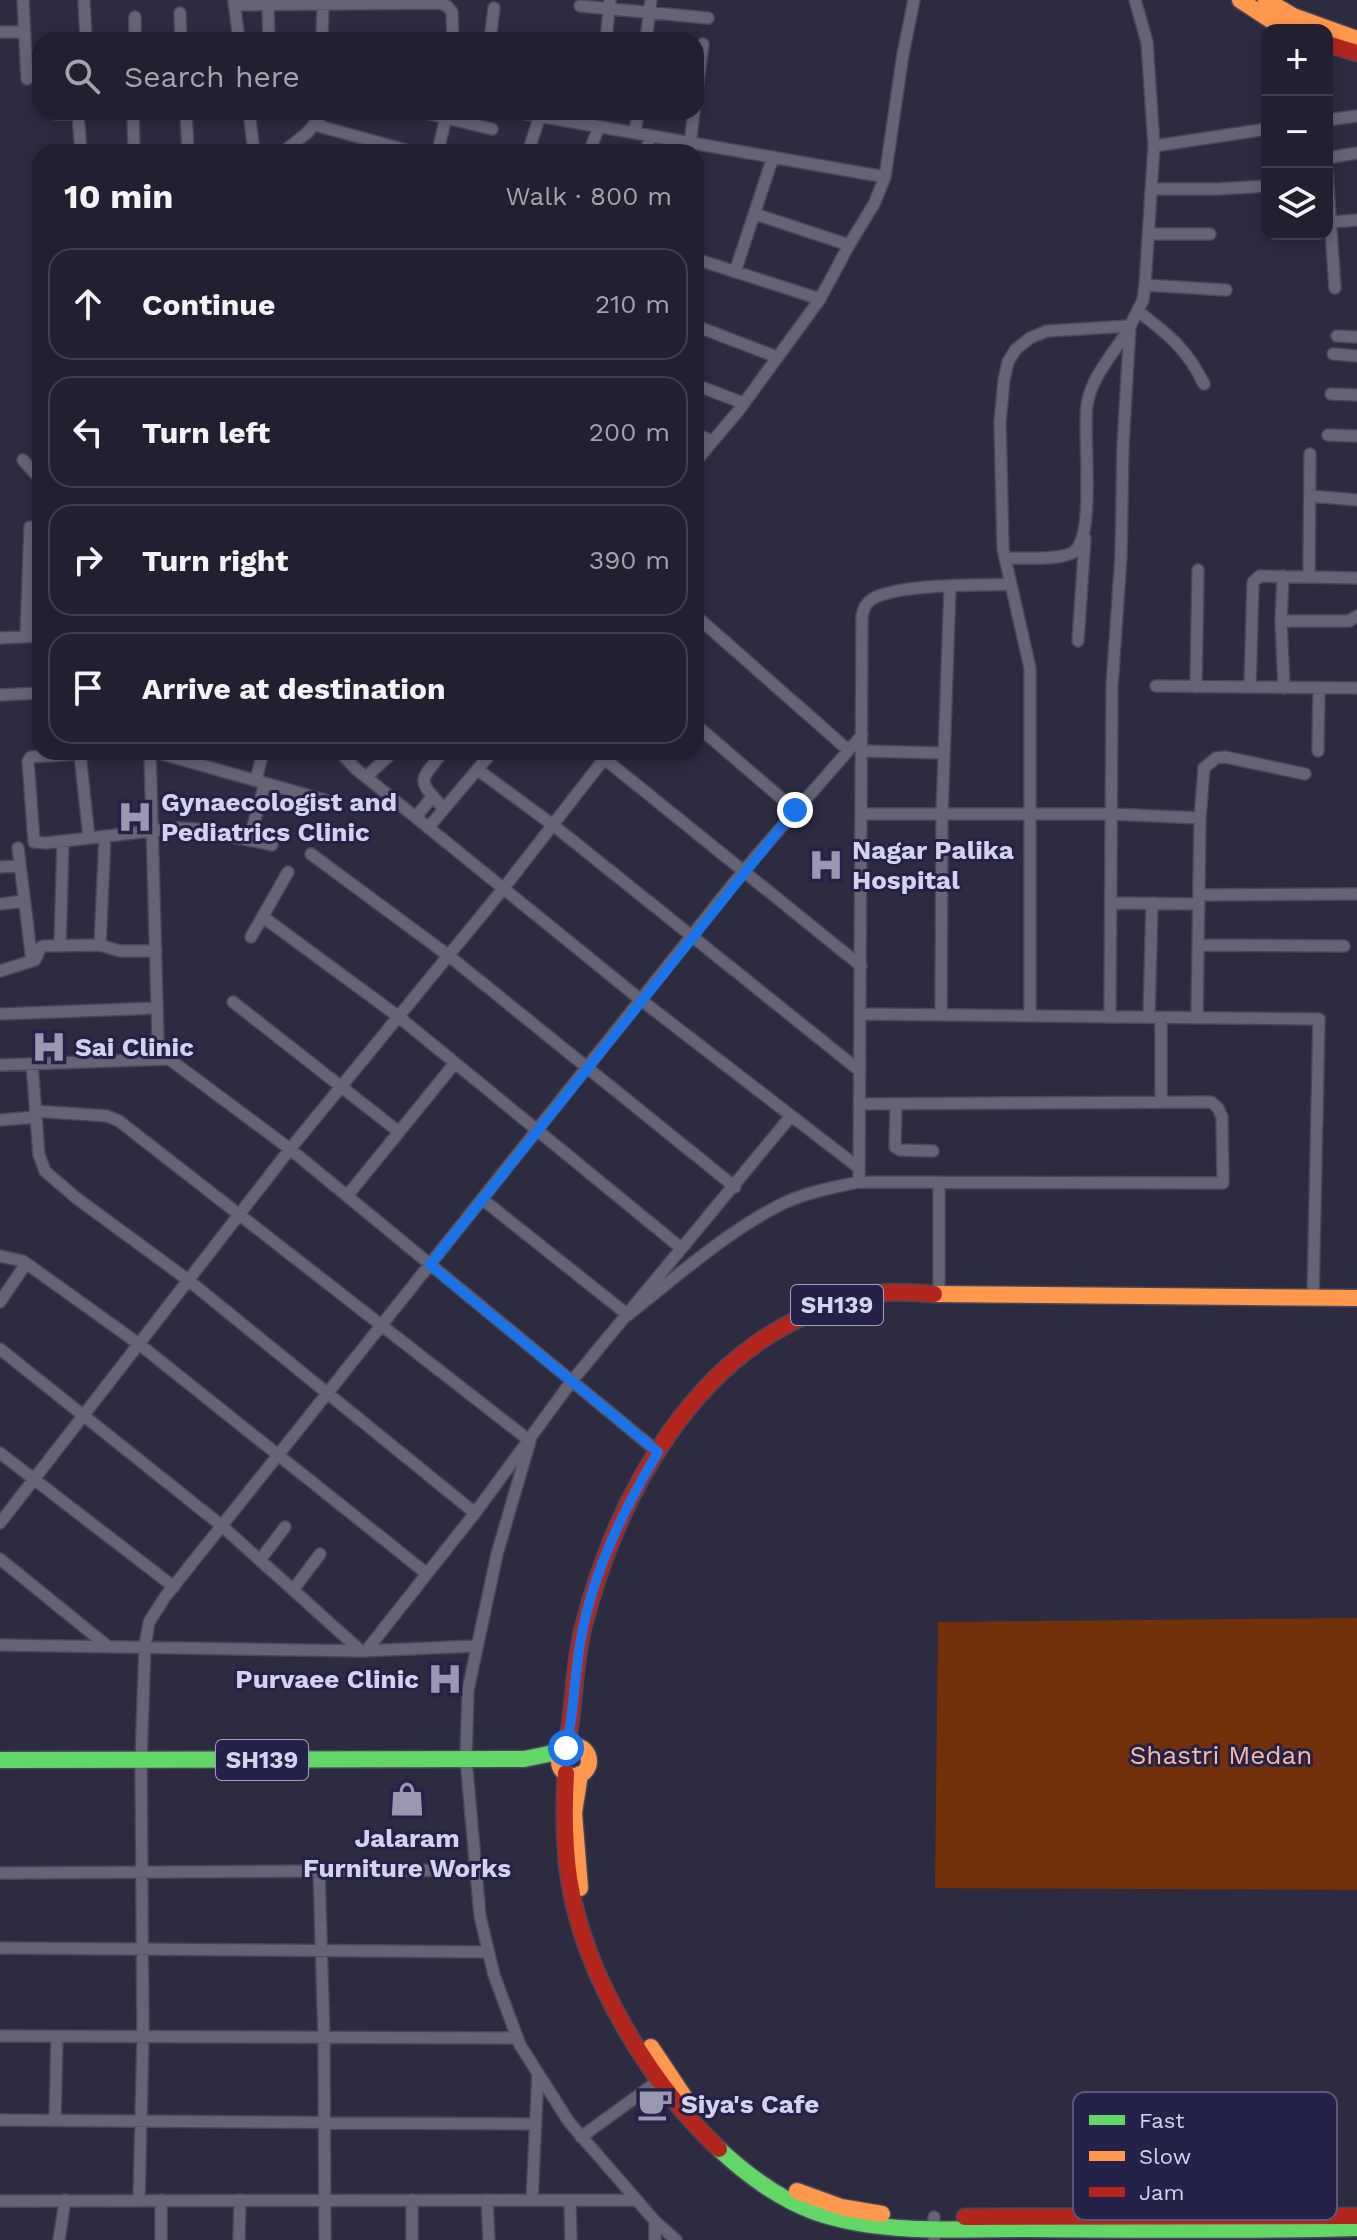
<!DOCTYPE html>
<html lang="en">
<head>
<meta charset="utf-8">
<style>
  :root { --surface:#222030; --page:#2e2d3c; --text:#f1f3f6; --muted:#a2a3ab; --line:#3f3e4c }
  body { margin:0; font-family:"Work Sans",sans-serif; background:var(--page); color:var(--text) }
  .controls { position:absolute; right:24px; top:24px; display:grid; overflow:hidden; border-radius:16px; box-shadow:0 4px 12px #0003 }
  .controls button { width:72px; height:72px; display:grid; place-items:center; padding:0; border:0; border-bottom:2px solid var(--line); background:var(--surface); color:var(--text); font:40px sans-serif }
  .stop { position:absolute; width:24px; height:24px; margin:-18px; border:6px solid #1a73e8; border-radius:50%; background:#fff }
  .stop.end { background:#1a73e8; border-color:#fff; box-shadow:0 2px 8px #0008 }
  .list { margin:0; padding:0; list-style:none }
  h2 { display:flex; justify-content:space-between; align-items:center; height:104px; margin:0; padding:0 32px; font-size:34px }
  h2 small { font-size:26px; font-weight:400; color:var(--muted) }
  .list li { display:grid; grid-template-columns:52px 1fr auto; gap:24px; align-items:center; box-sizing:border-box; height:112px; margin:0 16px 16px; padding:0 16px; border:2px solid var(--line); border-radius:24px }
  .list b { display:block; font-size:30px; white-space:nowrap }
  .list em { font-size:26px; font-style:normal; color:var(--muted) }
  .icon { flex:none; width:44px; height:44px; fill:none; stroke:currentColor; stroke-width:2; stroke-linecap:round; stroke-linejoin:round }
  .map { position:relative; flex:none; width:1357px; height:2240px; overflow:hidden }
  .search { position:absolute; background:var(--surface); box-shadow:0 4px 12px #0003; left:32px; top:32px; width:672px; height:88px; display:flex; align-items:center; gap:20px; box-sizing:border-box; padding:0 28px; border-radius:24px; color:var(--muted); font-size:30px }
  .panel { position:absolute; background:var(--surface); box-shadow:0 4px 12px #0003; left:32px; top:144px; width:672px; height:616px; border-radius:24px }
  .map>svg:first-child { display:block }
</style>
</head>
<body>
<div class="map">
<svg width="1357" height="2240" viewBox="0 0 1357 2240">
  <rect width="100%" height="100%" fill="#2d2b40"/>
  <path fill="#72300b" d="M1357,1618V1890L935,1888L938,1622Z"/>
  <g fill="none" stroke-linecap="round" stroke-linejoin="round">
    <g stroke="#48475a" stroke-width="14">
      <path id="street" d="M23,0L27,79
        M84,0L86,40
        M234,1L239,40
        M234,5L439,3L447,6L452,12L453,40
        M268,5L269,40
        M580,6L708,18
        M180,13L181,40
        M135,17V40
        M0,32H24
        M322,40L323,4
        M490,40L494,8
        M606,40L610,0
        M646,40L651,0
        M696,97L703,44
        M133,112L134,152
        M186,112L188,152
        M249,112L254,152
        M421,112L492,129
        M516,112L885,177
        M56,114L126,112
        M78,114L81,152
        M1327,120L1357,116
        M315,125L413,152
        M635,133L638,112
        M690,143L694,112
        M1154,146L1267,129
        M283,152L307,133L324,112
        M438,152L447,112
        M528,152L540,116
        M589,152L599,127
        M646,152L650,136
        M1327,158L1357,153
        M1327,172L1335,288
        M1151,189H1217L1267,186
        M755,214L849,245
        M1331,222L1357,220
        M1149,234H1210
        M696,259L820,299
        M735,272L773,157
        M1145,285L1226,290
        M1139,312C1169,335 1187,349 1204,384
        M696,326L777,357
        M1337,336L1357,337
        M1333,354L1357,356
        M696,385L743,403
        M1331,394L1357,395
        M696,434L712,441
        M1328,435L1357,436
        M1310,454L1309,577L1357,578
        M23,460L40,479
        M696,461L739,410L820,299L849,245L874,204L885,177L903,54L914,0
        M1311,496L1357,500
        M1005,558C1021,558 1066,561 1076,550C1095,530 1083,435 1087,405C1091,377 1114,353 1128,330
        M1283,576L1281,621L1284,688
        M696,616L848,750
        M1281,621H1349L1357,616
        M26,637L30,527
        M0,638L40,636
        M1078,641L1085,538
        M1156,686L1357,688
        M1196,687L1198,570
        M1250,687L1253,582L1260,576L1309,577
        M0,695L40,693
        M696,725L795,810
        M862,751L943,753
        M1318,751L1319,688
        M110,752L31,757L28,761L34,842L46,843L178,828L196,829L272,845
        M150,752L158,1042L161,1053L290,1149L658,1452
        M155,752L335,803
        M340,752L356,769L641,1000L859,1168
        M443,752C418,783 417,779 444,809
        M596,752L861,966
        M80,754L89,838
        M478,770L553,825L860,1071
        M366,777L393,752
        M256,780L263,752
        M862,814H1111L1200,818
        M416,817L433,796
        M428,828L492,752
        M249,840L265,783
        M18,848L32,961
        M311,854L449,956L735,1187
        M0,867L20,866
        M1199,895L1357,894
        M1111,903L1199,904
        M0,904L24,901
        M263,917L399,1017L681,1248
        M251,937L288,872
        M100,945L105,836
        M1198,945L1344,946
        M60,946L63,841
        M0,971L35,960L41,947L44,946L100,945L120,951H156
        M233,1002L399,1132
        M0,1014L157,1008
        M860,1014L1319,1019L1313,1297
        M941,1015L942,814L950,587
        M1030,1016V668L1003,549L1000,422L1004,380L1008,362L1016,349L1030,338L1047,331L1130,326L1143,300L1145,285L1154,146L1147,42L1135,0
        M1110,1017L1112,686L1121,556L1123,445L1130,326
        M1149,1017L1152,903
        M1197,1018L1200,818L1204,768L1216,758L1225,757L1305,774
        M32,1064L39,1155L45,1171L75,1197L188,1280L475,1513
        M0,1065L168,1059
        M1161,1101V1018
        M896,1104L895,1147L900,1150L933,1151
        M35,1111L107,1116L119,1121L530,1441L497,1554L468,1690L466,1759L480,1916L494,1975L520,2045L569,2122L655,2221L676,2240
        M0,1120L36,1117
        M859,1182L862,616C864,608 865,604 871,600C895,583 980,586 1011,584
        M939,1182V1292
        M347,1196L455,1063
        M482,1199L628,1315C676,1277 731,1228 786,1202C809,1192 834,1187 859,1182L1223,1183L1222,1117L1218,1108L1211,1102L859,1104
        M0,1256L23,1261L139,1344L426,1573
        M0,1302L25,1265
        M0,1349L222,1526L361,1651
        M0,1453L174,1587
        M0,1523L290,1149L503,889L604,759
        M0,1559L106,1645
        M260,1560L285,1527
        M293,1590L320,1554
        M0,1645L361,1651L476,1646
        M366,1651L475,1513L571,1382L791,1116
        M319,1870L324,2038L325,2240
        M0,1873L475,1870
        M0,1948L488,1952
        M0,2036L517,2038
        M0,2120L536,2124
        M55,2120L57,2036
        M581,2137L665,2076
        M139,2200L143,2037L141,1760L145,1646L149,1622L165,1597L744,870L862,735
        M487,2200L489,2240
        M532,2200L538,2073
        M570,2200L571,2240
        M0,2201L637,2200
        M59,2240L65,2200
        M161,2240V2200
        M239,2240L240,2200
        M412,2240V2200
        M655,2240V2221
        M934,2240V2217"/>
    </g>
    <g stroke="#48475a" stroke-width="19">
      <path id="fast" d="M0,1760L524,1759L563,1751
        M719,2149C747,2175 779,2199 815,2212C884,2236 962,2228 1033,2229C1141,2230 1249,2231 1357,2228"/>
    </g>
    <g stroke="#48475a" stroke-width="19">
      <path id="slow" d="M1240,0L1286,30
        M1266,0L1293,16L1357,39
        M934,1294L1357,1298
        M559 1761a15 15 0 1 1 30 0a15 15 0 1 1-30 0Z
        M580,1774L574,1813L580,1888
        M651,2047L689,2104
        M797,2191L841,2207L882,2214"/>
    </g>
    <g stroke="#48475a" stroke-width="19">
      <path id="jam" d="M1327,44L1357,53
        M566,1748C575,1708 573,1667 583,1628C616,1498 693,1354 827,1307C843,1302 862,1294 879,1293C897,1291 916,1293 934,1294
        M566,1773C564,1808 564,1843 569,1878C583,1973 649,2083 719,2149
        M965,2217L1357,2216"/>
    </g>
    <use href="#street" stroke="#656475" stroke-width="11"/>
    <use href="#fast" stroke="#63d668" stroke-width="16"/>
    <use href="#slow" stroke="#ff974d" stroke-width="16"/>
    <use href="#jam" stroke="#b3261e" stroke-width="16"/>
  </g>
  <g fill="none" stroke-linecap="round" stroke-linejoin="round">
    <path stroke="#1a73e8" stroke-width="10" d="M566,1748C575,1710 574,1671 582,1633C595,1567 624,1509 658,1452L430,1265L795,810"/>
  </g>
  <defs>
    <g id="hospital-bare" transform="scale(2.76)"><path d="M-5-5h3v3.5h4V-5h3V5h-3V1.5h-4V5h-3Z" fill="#9998b0" stroke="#252249" stroke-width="2.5" paint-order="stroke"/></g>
    <g id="shop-bare" transform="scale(2.76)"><path d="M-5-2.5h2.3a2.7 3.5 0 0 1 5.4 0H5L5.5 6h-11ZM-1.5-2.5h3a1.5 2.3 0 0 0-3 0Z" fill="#9998b0" stroke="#252249" stroke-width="2.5" paint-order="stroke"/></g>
    <g id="cafe-bare" transform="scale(2.76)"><path d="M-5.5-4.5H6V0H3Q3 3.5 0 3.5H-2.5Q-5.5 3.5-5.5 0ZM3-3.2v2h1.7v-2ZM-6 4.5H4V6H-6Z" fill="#9998b0" stroke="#252249" stroke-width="2.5" paint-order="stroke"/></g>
  </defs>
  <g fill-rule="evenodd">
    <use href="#hospital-bare" x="135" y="817"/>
    <use href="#hospital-bare" x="826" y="865"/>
    <use href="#hospital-bare" x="49" y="1047"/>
    <use href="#hospital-bare" x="445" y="1679"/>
    <use href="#shop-bare" x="407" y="1799"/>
    <use href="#cafe-bare" x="655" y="2104"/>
  </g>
  <g text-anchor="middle" stroke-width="6" stroke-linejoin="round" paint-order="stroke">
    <g fill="#252249" stroke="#9f9ebc" stroke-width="2">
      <rect x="791" y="1285" width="92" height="40" rx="6"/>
      <rect x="216" y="1740" width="92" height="40" rx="6"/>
    </g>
    <g font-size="24" font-weight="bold" fill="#d3d3ed">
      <text x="837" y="1313">SH139</text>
      <text x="262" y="1768">SH139</text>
    </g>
    <g font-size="26" font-weight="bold" fill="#d3d3ed" stroke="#252249" text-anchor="start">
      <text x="161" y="811">Gynaecologist and<tspan x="161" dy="30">Pediatrics Clinic</tspan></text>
      <text x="852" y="859">Nagar Palika<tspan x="852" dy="30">Hospital</tspan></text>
      <text x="75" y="1056">Sai Clinic</text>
      <text x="419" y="1688" text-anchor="end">Purvaee Clinic</text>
      <text x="407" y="1847" text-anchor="middle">Jalaram<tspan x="407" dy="30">Furniture Works</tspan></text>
      <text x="681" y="2113">Siya's Cafe</text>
    </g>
    <g font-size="26" fill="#f7baa0" stroke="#252249">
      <text x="1221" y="1764">Shastri Medan</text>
    </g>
  </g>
  <rect x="1073" y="2092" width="264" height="128" rx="12" fill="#252249" stroke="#59577a" stroke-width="2"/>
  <rect x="1089" y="2115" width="36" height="10" fill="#63d668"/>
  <rect x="1089" y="2151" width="36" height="10" fill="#ff974d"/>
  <rect x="1089" y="2187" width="36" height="10" fill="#b3261e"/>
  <g font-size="22" fill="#d3d3ed">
    <text x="1139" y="2128">Fast</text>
    <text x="1139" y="2164">Slow</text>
    <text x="1139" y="2200">Jam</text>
  </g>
</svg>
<div class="controls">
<button>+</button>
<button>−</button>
<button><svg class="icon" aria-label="layers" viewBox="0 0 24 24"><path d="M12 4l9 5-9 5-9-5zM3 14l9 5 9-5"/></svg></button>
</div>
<div class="stop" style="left:566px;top:1748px"></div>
<div class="stop end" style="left:795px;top:810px"></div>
<div class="search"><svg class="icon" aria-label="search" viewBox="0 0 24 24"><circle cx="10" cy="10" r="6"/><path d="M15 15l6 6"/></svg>Search here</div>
<section class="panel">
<h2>10 min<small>Walk · 800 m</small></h2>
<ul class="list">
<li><svg class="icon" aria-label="ahead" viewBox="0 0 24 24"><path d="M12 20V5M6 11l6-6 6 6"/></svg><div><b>Continue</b></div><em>210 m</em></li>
<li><svg class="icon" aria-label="left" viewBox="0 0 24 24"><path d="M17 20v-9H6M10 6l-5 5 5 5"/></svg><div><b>Turn left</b></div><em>200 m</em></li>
<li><svg class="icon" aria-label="right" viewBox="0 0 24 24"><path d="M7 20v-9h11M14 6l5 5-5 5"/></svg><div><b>Turn right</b></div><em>390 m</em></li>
<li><svg class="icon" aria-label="arrive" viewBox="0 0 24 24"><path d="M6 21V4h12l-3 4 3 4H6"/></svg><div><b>Arrive at destination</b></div></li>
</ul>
</section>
</div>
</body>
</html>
